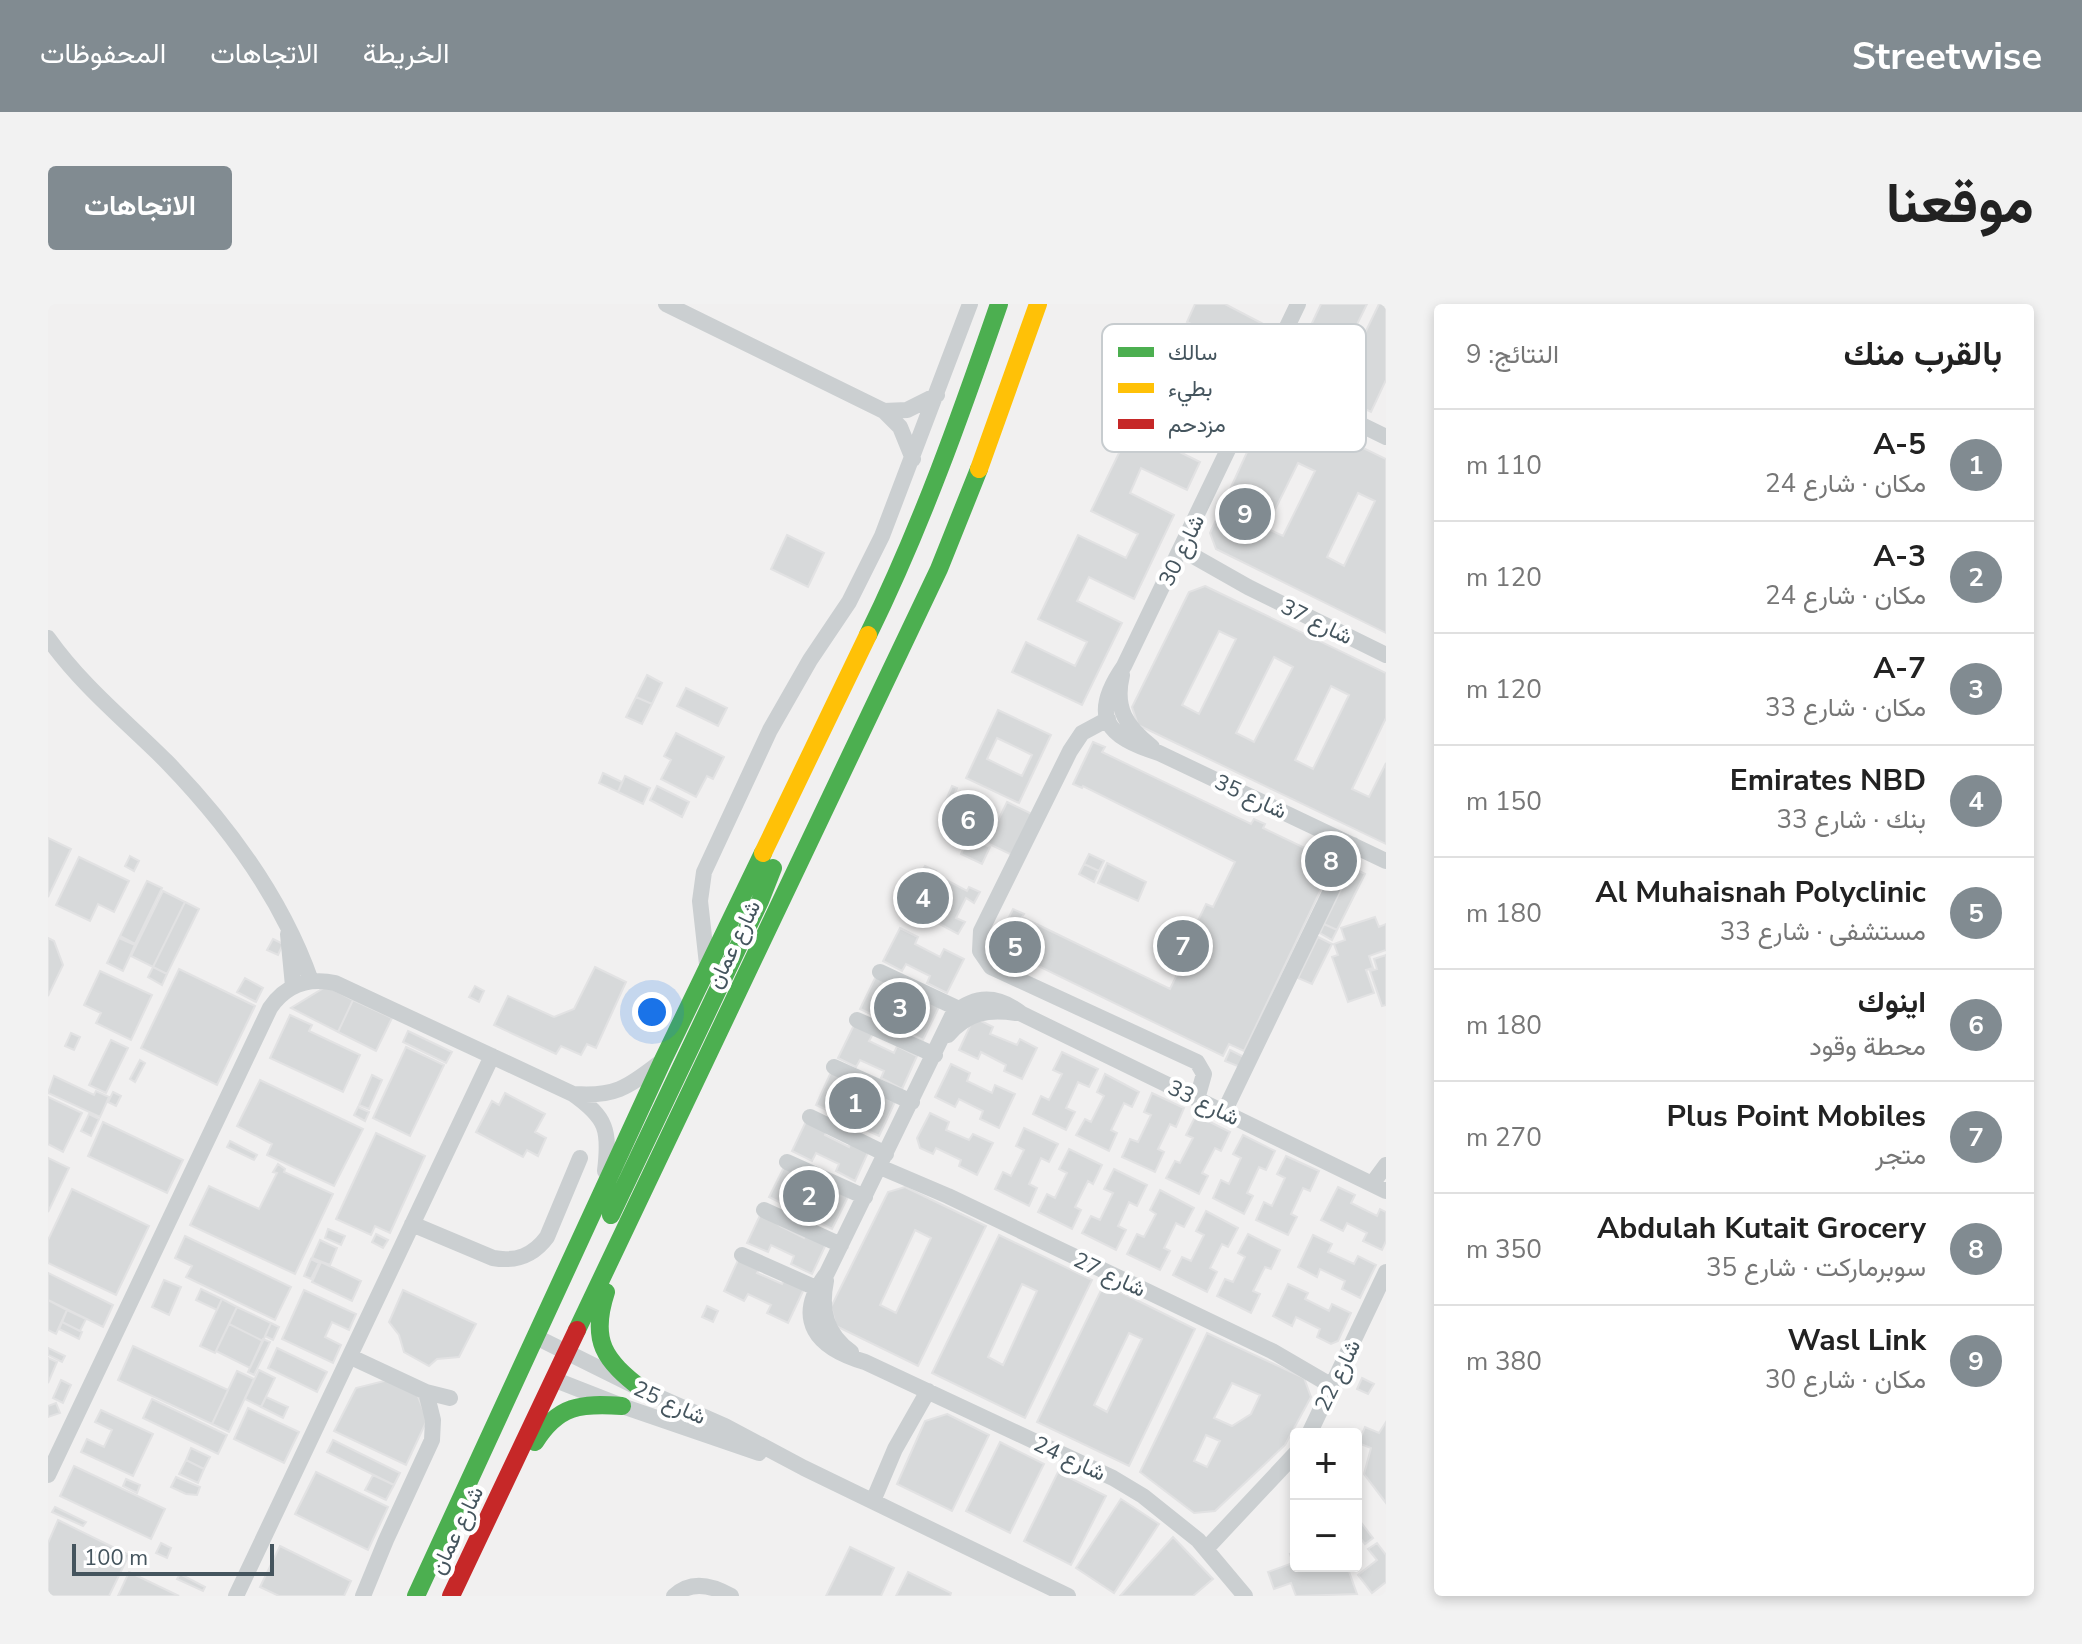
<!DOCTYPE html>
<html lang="ar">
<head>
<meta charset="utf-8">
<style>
  :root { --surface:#fff; --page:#f2f2f2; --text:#222; --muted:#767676; --line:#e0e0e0; --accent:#818b91 }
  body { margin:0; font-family:"Nunito Sans",Vazirmatn,sans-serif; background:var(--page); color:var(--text); direction:rtl }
  .controls { position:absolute; right:24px; bottom:24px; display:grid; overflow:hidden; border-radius:8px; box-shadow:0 4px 12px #0003 }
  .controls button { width:72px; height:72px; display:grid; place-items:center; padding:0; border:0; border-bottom:2px solid var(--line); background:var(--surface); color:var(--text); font:40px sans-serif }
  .scale { position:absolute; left:24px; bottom:20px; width:202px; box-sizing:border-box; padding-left:8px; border:4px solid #45555e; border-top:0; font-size:22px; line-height:28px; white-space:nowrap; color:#45555e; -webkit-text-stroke:6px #fff; paint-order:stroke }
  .you { position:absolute; left:604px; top:708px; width:28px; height:28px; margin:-20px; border:6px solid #fff; border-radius:50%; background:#1a73e8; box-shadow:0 0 0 12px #1a73e833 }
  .badge { display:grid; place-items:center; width:52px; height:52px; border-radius:50%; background:var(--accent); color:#fff; font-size:26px; font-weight:700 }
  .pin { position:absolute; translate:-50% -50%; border:4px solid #fff; box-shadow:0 2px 8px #0006 }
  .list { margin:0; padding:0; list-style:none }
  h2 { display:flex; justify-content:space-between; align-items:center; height:104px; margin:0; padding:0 32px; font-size:34px }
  h2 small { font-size:26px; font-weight:400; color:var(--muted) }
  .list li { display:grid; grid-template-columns:52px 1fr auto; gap:24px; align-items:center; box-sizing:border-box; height:112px; padding:0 32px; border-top:2px solid var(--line) }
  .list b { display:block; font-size:30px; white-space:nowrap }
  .list p { margin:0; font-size:26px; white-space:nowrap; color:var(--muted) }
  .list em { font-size:26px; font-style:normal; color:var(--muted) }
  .map { position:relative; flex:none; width:1338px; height:1292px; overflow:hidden; direction:ltr; border-radius:8px }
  header { display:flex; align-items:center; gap:48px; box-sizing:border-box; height:112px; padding:0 40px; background:var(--accent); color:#fff }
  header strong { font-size:38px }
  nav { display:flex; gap:44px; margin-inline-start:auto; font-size:28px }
  .intro { display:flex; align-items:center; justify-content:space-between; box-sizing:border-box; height:192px; padding:0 48px }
  h1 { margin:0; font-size:56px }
  .button { padding:20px 36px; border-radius:8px; background:var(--accent); color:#fff; font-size:28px; font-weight:700 }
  main { display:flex; gap:48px; padding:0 48px }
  aside { flex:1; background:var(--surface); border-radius:8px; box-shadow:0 4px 12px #0003 }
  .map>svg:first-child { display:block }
</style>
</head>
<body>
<header>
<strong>Streetwise</strong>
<nav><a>الخريطة</a><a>الاتجاهات</a><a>المحفوظات</a></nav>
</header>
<div class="intro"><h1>موقعنا</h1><a class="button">الاتجاهات</a></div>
<main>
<aside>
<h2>بالقرب منك<small>النتائج: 9</small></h2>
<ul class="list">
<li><span class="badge">1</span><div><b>A-5</b><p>مكان · شارع 24</p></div><em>110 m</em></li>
<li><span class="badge">2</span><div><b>A-3</b><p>مكان · شارع 24</p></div><em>120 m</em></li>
<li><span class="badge">3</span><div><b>A-7</b><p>مكان · شارع 33</p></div><em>120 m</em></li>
<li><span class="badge">4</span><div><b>Emirates NBD</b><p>بنك · شارع 33</p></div><em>150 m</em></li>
<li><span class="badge">5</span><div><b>Al Muhaisnah Polyclinic</b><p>مستشفى · شارع 33</p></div><em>180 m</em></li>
<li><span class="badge">6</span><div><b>اينوك</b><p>محطة وقود</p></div><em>180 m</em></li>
<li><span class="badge">7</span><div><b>Plus Point Mobiles</b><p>متجر</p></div><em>270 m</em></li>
<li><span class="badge">8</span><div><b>Abdulah Kutait Grocery</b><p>سوبرماركت · شارع 35</p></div><em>350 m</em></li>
<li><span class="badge">9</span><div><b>Wasl Link</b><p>مكان · شارع 30</p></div><em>380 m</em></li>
</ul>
</aside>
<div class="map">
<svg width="1338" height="1292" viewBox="0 0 1338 1292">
  <rect width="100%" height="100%" fill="#f1f0f0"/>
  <path fill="#d7d9da" stroke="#e2e2e3" stroke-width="2" fill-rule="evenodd" d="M1147,0H1177L1221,23L1184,98L1141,77L1133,94L1177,115L1163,145L1093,111L1130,36L1176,58L1185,41L1139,18Z
    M1273,0H1319L1294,51L1304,56L1331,0H1338V76L1323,108L1253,74L1246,57Z
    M1235,105L1338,155V329L1168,245L1162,229L1216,111ZM1250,159L1267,167L1235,232L1218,224ZM1310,189L1327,197L1296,262L1279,253Z
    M1083,124L1152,158L1139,186L1093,164L1082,189L1126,211L1086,295L1041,273L1029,297L1074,319L1034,401L964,368L978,338L1027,362L1039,338L990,315L1030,231L1078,254L1090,230L1043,207Z
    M739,231L776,249L760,283L723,265Z
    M1157,282L1338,369V414L1304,485L1321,493L1338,459V540L1090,421L1084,403L1141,288ZM1171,327L1188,335L1151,410L1134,401ZM1226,353L1245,363L1206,438L1188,429ZM1283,382L1301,391L1265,465L1247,456Z
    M599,371L614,379L604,400L588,393Z
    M638,384L679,404L670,422L629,402Z
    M588,393L604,400L594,420L578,413Z
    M950,406L1003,431L971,499L918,474ZM949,434L984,451L974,472L939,455Z
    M628,429L676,453L665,475L659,472L648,493L613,475L623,456L616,452Z
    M1045,438L1057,443L1054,448L1203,520L1206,515L1217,520L1215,524L1286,558L1196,747L1181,740L1175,752L947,641L965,605L976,610L974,613L1122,685L1147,633L1143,631L1158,600L1165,603L1187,558L1035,482L1034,484L1025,480Z
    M555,469L574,478L570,488L551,479Z
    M577,472L602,484L595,500L570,488Z
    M609,482L641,498L634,513L602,496Z
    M904,482L909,484L900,506L895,503Z
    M920,498L937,507L926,529L909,520Z
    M959,498L984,510L964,551L939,539Z
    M921,533L942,543L934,560L913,550Z
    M0,534L23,545L0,593Z
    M1041,550L1056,557L1051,567L1036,560Z
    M82,552L91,557L86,567L77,562Z
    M31,553L81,577L66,608L50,600L42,617L8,601Z
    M1059,559L1098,578L1090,597L1050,579Z
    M1036,560L1051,567L1046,578L1031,570Z
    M877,562L888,567L887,570L919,587L921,583L932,588L926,599L918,594L908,614L917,618L910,630L884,616L891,601L880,595L889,579L871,572Z
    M1304,563L1317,570L1289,626L1276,620Z
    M871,574L889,579L880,595L864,587Z
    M99,577L114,584L87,640L72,632Z
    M115,587L137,598L105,663L83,652Z
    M860,594L871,598L865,610L855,605Z
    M137,598L151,605L119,670L105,663Z
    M871,598L882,604L877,615L865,610Z
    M1327,613L1331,623L1338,620V646L1321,652L1325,664L1318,666L1326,689L1300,698L1284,653L1290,651L1286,640L1297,636L1293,624Z
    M1276,620L1289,626L1284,636L1272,629Z
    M852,624L870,633L867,640L892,653L896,645L916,655L899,689L879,679L882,672L858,660L854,667L835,657Z
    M1270,633L1284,640L1264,680L1250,674Z
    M0,634L6,637L15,661L0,692Z
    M71,634L87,641L75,667L59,659Z
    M225,635L235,640L230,651L219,646Z
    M1338,651V701L1334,702L1322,667L1329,665L1326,655Z
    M105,663L119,670L114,681L100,673Z
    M547,663L578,678L548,744L539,740L533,751L513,742L508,750L446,721L460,692L506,713L526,705Z
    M131,665L207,702L169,781L93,744Z
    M52,667L104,691L83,736L48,719L53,709L36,701Z
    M828,672L847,682L844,688L869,700L872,694L891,703L875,736L856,727L859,721L834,709L831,714L812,705Z
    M197,674L215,684L208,698L189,688Z
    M279,682L305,696L290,728L243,704Z
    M427,682L436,687L431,698L421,693Z
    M305,696L344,714L328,747L290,728Z
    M242,711L264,721L261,727L312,751L295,788L222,754Z
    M931,716L945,723L942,730L969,741L972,735L989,744L974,775L956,767L958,761L933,748L930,755L911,746L923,720Z
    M806,721L825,730L821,737L846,749L849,742L869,752L854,785L833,774L836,767L812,756L808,763L790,754Z
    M360,727L404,748L398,759L355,738Z
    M23,729L32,733L26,746L17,742Z
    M63,736L80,744L58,789L41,781Z
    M358,743L396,761L362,832L325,814Z
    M1182,746L1196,753L1192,763L1177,757Z
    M1014,748L1050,765L1041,783L1030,778L1018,804L1027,808L1018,826L985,810L993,792L1001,796L1014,770L1005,766Z
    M92,756L97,759L87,778L82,775Z
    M903,760L922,769L919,777L944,789L947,781L967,790L951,824L932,815L935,807L911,795L907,803L887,793Z
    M783,768L804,778L800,786L823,796L827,789L847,798L831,832L811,823L814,815L790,803L787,810L768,801Z
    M1057,770L1091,788L1084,803L1076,799L1063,826L1069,829L1061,847L1028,831L1037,815L1043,818L1056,792L1049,788Z
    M324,771L334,776L321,805L311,801Z
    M6,772L46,791L48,787L61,793L52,813L0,789Z
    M212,776L315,825L286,882L219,851L224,840L189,822Z
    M65,788L73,792L68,802L60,798Z
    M457,789L497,810L487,828L498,834L490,852L479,846L475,853L428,828L444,797L451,801Z
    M1104,789L1136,804L1128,823L1122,820L1110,845L1116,848L1107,868L1074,853L1082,835L1090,838L1103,811L1096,808Z
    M0,793L34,809L15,848L0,840Z
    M310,803L321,808L317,817L306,811Z
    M882,809L901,818L898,826L921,836L925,830L945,839L929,871L911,862L913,856L888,844L885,850L872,844L869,834Z
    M41,810L51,815L43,832L33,827Z
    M1148,811L1182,828L1173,847L1167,844L1154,869L1160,872L1151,890L1118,874L1127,857L1132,859L1145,834L1138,831Z
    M760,813L781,823L777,831L801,843L804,835L822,844L807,877L788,867L791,860L768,849L764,857L744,847Z
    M55,818L135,856L119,889L40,852Z
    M976,824L1010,840L1001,858L993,854L981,880L989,884L981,902L947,885L955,868L963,872L976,846L968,842Z
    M328,829L377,852L342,929L327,922L323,931L288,915Z
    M1195,831L1227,847L1218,866L1211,863L1199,889L1205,892L1196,910L1165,894L1173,876L1181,880L1193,854L1185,850Z
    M182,837L209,851L206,856L179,843Z
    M1021,845L1054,861L1045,880L1040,877L1027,903L1033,906L1024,925L990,908L999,890L1007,894L1019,869L1011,865Z
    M1238,852L1271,867L1262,887L1255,884L1243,910L1249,913L1240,931L1208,916L1216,898L1224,902L1237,874L1229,870Z
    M0,854L21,864L0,908Z
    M230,860L237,865L236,868L285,890L247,970L142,921L161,882L211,905L229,869L225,868Z
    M737,861L756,870L752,878L777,890L781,881L801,891L784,925L764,915L768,908L744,896L741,903L721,893Z
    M1066,865L1099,881L1089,902L1081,898L1070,922L1078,926L1068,946L1034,929L1043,912L1052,916L1065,889L1056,885Z
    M857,883L938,922L870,1062L788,1022L783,1003L840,888ZM867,926L883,934L848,1009L832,1001Z
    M1290,883L1307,891L1303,899L1329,912L1332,905L1338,908V937L1334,946L1315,937L1319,929L1299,919L1295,927L1273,916Z
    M24,885L101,922L68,991L0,959V936Z
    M1112,886L1146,904L1136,923L1128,919L1116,944L1122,947L1112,966L1079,950L1089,930L1096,933L1108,910L1102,906Z
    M715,905L732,922L756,934L760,926L780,936L764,970L743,960L746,952L723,941L720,948L699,939Z
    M1158,907L1190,924L1180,943L1174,940L1162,964L1169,968L1159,988L1125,971L1134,953L1143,957L1156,931L1148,927Z
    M280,925L297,932L293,941L277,934Z
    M328,930L340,936L335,944L324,938Z
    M1200,930L1232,946L1223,965L1217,963L1205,987L1212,990L1203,1009L1169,992L1177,975L1185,978L1197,953L1190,949Z
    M951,931L1044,976L977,1114L884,1069ZM974,980L989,987L955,1061L940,1053Z
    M1265,931L1284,940L1280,948L1306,960L1310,952L1328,961L1312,994L1294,985L1297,977L1272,965L1269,973L1250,963Z
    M137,932L243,983L227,1016L138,973L144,962L127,954Z
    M272,936L289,944L282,961L264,954Z
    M691,954L712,964L709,969L734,980L736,976L756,985L740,1019L719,1009L723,1001L700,990L696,997L676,987Z
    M263,955L271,959L263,975L256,972Z
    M273,958L313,977L304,997L264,978Z
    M0,969L65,1001L55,1023L0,996Z
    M116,976L133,983L121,1011L104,1003Z
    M1056,980L1147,1025L1081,1162L989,1118ZM1081,1029L1094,1035L1059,1108L1046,1101Z
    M1240,980L1260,989L1257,995L1281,1007L1284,1000L1303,1009L1290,1037L1283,1040L1269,1033L1272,1025L1248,1013L1244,1022L1225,1012Z
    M153,985L174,995L169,1006L148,996Z
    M256,986L308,1010L301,1026L284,1018L277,1033L293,1041L285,1059L234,1035Z
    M355,986L428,1020L411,1053L389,1055L381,1062L356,1048L351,1031L341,1018Z
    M174,995L189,1003L167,1049L152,1042Z
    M0,996L19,1006L8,1030L0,1026Z
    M659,1002L670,1007L665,1018L654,1013Z
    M189,1003L223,1019L215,1037L181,1020Z
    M19,1006L38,1015L32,1027L14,1018Z
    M14,1018L34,1028L31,1035L11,1025Z
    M223,1019L231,1023L225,1036L217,1032Z
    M181,1020L215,1037L202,1064L168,1047Z
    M1159,1029L1256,1074L1263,1093L1237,1141L1167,1207L1146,1209L1092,1168ZM1184,1079L1212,1091L1203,1110L1184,1122L1166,1114ZM1158,1131L1172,1137L1159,1163L1146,1157Z
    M215,1035L222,1038L206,1071L200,1068Z
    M85,1042L180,1086L164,1120L70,1076Z
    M0,1044L17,1052L14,1058L0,1051Z
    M229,1044L279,1068L269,1088L220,1064Z
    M0,1054L9,1058L0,1079Z
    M211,1066L227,1074L213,1103L197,1095Z
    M189,1067L206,1075L181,1128L164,1120Z
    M1314,1074L1326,1080L1320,1090L1309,1085Z
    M13,1076L23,1081L15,1099L5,1094Z
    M340,1076L368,1087L379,1116L358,1161L286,1127L308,1084Z
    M218,1093L240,1103L235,1114L213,1103Z
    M104,1095L179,1131L170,1150L95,1114Z
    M8,1099L12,1109L0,1113V1102Z
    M200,1104L251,1128L236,1159L186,1135Z
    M53,1106L105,1130L85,1172L33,1148L39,1135L56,1143L64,1126L47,1118Z
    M899,1110L941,1131L904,1207L849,1180L877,1117Z
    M1338,1118V1199L1316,1170L1323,1144L1310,1139L1317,1123L1331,1129Z
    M285,1136L352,1169L346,1181L279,1148Z
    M952,1138L996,1160L962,1229L918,1207Z
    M143,1144L162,1153L156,1165L138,1156Z
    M138,1156L156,1165L150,1179L131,1170Z
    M26,1162L117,1205L103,1235L12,1192Z
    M268,1168L340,1203L320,1246L247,1210Z
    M1010,1168L1058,1192L1023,1261L976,1237Z
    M325,1171L346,1181L338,1196L317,1186Z
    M128,1173L152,1183L149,1191L138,1190L123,1183Z
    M78,1175L92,1181L89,1189L75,1182Z
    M1073,1195L1111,1220L1066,1289L1028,1264Z
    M7,1203L38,1218L35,1222L4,1208Z
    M1308,1212L1325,1234L1317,1240L1308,1229Z
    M10,1216L81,1251L61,1292H0V1239Z
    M1125,1233L1165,1275L1145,1292H1072Z
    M113,1239L123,1244L119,1254L108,1249Z
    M1329,1239L1338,1251V1278L1324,1289L1310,1271L1329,1256L1320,1245Z
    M232,1242L303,1277L296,1292H231L212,1283Z
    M802,1243L846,1264L833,1292H778Z
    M1248,1248V1262H1299L1309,1290L1248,1292L1243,1279L1226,1285L1220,1268L1245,1259L1242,1250Z
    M81,1268L131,1292H70Z
    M860,1268L903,1289L902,1292H848Z
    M132,1270L157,1283L155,1287L129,1275Z"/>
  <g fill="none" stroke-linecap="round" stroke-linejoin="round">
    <path stroke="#cbcfd1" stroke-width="16" d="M618,0L836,107L852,123L865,155
      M1250,0L1076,362C1041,412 1058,433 1111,449L1338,557
      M1217,74L1338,133
      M836,107L859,106L889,91
      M1133,245L1200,283L1338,351
      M0,334C34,382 78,417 119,458C180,521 234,594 263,677
      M1074,371C1066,404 1078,423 1104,443
      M1060,415L1034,429L1022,447L933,627L932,647L943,663L1149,758L1156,770L1149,795
      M240,630L245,682
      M659,660L652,597L656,568L722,426L762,356L801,298L834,232L922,0
      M832,668L911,705
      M809,716L887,751
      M900,731C920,708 940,705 968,709
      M786,763L864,798
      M526,790C566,793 579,784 610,760
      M1176,808L1305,541
      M762,813L838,850
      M739,858L817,893
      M832,863L900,892L1224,1047L1284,1082
      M1324,880L1338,861
      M716,906L793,941
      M364,920L445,954C468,958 485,952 499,933L532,854
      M694,951L768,984
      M778,977C772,1006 778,1030 803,1048
      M488,1033L595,1086L677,1122L756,1164L1020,1292
      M303,1053L378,1088L402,1094
      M505,1075L574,1102L711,1149
      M1261,1130L1338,968
      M0,1171L222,704C237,682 260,673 287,679L525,790C559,814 562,826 557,867
      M825,1197L847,1145L880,1087
      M1158,1245L1248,1149
      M188,1292L444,752
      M315,1292L338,1236L384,1136L385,1116L378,1088
      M626,1292C643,1276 664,1281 683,1292
      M1197,1292L1150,1236L1095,1192L1065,1174L817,1058C769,1044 744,1016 779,969L905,710C928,690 950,691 974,710L1338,887"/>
    <path stroke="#4caf50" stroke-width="18" d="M820,331C873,223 912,113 951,0
      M563,911L712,597L725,564
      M558,988C542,1037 556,1056 595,1086
      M529,1026L891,265L931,165
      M487,1138C510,1101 533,1099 574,1102
      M368,1292L615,756L715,549"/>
    <path stroke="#ffc107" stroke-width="18" d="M931,165L990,0
      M715,549L820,331"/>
    <path stroke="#c62828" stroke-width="18" d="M403,1292L529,1026"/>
  </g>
  <g text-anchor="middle" stroke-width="8" stroke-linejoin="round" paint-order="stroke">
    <g font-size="22" fill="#45555e" stroke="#fff">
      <text transform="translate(1133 246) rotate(-64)" y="8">شارع 30</text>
      <text transform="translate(1269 317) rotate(26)" y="8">شارع 37</text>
      <text transform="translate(1203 492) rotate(25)" y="8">شارع 35</text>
      <text transform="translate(685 640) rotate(-64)" y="8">شارع عمان</text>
      <text transform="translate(1156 798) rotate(26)" y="8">شارع 33</text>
      <text transform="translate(1062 970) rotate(25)" y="8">شارع 27</text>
      <text transform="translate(1289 1071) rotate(-64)" y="8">شارع 22</text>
      <text transform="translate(622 1098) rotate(24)" y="8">شارع 25</text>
      <text transform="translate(1022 1154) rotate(25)" y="8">شارع 24</text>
      <text transform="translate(408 1226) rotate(-64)" y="8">شارع عمان</text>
    </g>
  </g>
  <rect x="1054" y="20" width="264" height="128" rx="12" fill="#fff" stroke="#c7cccf" stroke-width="2"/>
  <rect x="1070" y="43" width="36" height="10" fill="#4caf50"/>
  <rect x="1070" y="79" width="36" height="10" fill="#ffc107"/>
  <rect x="1070" y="115" width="36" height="10" fill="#c62828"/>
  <g font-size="22" fill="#45555e">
    <text x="1120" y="56">سالك</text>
    <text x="1120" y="92">بطيء</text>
    <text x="1120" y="128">مزدحم</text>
  </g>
</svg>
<div class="controls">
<button>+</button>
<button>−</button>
</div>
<div class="scale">100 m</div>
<div class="you"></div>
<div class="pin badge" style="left:807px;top:799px">1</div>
<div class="pin badge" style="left:761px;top:892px">2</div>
<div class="pin badge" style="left:852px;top:704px">3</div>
<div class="pin badge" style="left:875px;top:594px">4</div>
<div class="pin badge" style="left:967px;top:643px">5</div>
<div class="pin badge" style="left:920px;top:516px">6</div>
<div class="pin badge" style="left:1135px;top:642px">7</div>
<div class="pin badge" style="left:1283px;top:557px">8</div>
<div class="pin badge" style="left:1197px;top:210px">9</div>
</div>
</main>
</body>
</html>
